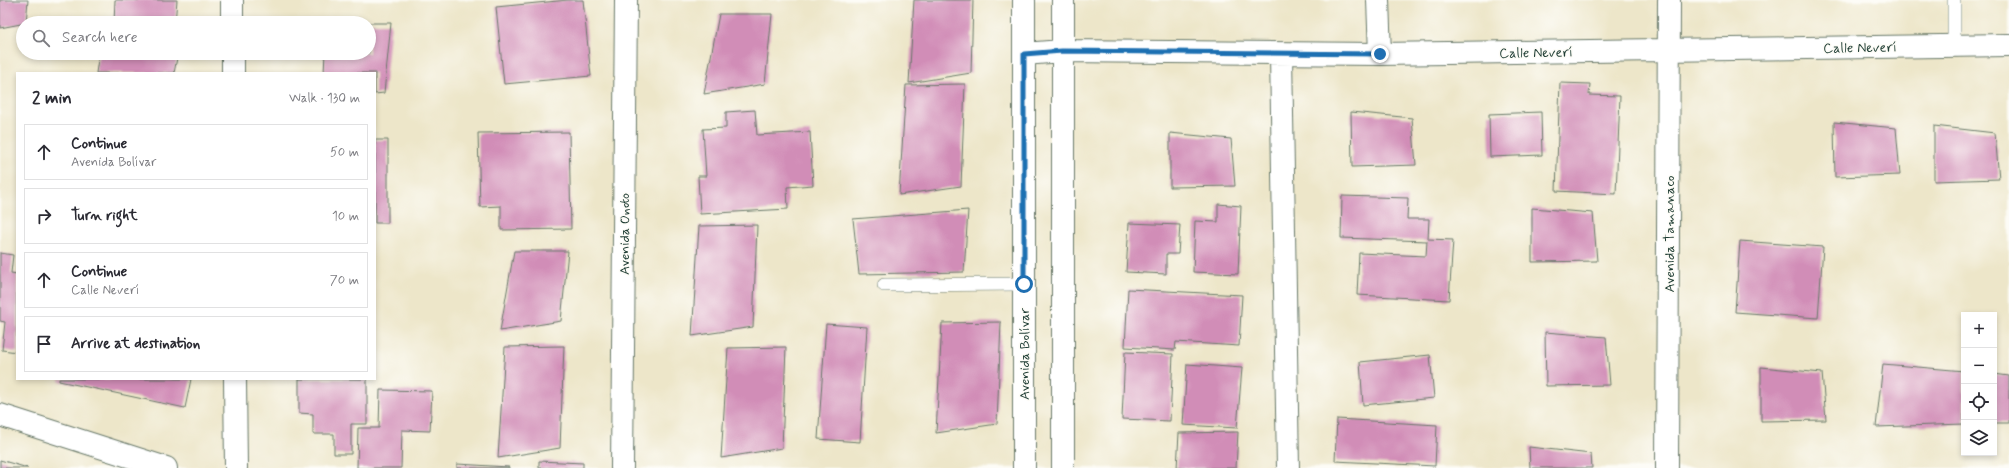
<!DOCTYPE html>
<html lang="en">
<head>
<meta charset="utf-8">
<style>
  :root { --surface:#fff; --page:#f7f7f7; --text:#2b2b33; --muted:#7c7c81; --line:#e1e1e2 }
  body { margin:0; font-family:Mynerve,sans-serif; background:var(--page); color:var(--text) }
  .controls { position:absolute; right:12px; bottom:12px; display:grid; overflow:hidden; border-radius:0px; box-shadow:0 2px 6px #0003 }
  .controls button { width:36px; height:36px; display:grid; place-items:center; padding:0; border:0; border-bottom:1px solid var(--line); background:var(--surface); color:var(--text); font:20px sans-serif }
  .stop { position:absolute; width:12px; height:12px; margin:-9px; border:3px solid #1f6fb2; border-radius:50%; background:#fff }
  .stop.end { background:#1f6fb2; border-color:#fff; box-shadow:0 1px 4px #0008 }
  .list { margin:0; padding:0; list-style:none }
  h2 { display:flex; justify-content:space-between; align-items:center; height:52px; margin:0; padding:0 16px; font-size:17px }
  h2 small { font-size:13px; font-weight:400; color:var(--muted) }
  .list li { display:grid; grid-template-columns:26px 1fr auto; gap:12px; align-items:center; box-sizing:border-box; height:56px; margin:0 8px 8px; padding:0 8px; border:1px solid var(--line); border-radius:0px }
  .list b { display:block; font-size:15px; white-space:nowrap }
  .list p { margin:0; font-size:13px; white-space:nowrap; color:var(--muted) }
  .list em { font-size:13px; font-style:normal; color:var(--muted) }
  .icon { flex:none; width:22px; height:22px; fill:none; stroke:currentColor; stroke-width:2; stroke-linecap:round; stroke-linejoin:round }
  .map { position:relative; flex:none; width:2009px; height:468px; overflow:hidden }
  .search { position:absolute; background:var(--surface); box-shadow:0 2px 6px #0003; left:16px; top:16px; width:360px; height:44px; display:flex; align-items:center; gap:10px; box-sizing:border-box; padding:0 14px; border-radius:22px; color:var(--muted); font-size:15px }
  .panel { position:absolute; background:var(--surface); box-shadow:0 2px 6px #0003; left:16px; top:72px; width:360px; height:308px; border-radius:0px }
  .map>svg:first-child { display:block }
</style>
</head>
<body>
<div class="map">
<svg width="2009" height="468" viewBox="0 0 2009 468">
  <rect width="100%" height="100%" fill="#fdfcf7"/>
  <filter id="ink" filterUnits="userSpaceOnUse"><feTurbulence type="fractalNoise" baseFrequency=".025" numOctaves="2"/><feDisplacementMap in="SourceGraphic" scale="8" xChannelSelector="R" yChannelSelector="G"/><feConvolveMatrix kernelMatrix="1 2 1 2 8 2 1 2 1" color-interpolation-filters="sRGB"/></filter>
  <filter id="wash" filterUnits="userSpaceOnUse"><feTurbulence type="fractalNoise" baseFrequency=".012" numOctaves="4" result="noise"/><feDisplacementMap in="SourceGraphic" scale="16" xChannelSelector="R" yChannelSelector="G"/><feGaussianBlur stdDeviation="0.9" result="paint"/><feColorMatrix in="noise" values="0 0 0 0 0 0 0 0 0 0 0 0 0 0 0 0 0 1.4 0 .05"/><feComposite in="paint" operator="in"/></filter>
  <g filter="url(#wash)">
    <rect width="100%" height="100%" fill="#ede6c9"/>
    <g id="blocks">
      <path fill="#d18db7" d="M0,0H28L26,23L0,28Z
        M115,0H177L175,23H114Z
        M568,0H583L591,76L504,84L496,7Z
        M914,0H973L971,73L909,83Z
        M719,14H772L765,84L704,94Z
        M369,23H391L384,93L375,94V73H324L325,53H369Z
        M99,53H178L174,73H96Z
        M1560,83L1590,84L1589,95L1620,96L1616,194L1556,191Z
        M965,84L961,186L899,195L906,85Z
        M755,110L757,135L810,132L813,185L787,187L788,209L700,214L698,176H706L703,129L726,128V112Z
        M1351,112L1412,118L1416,165L1352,167Z
        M1541,112L1542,155L1490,157L1489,114Z
        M1834,122L1896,128L1900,175L1835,177Z
        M1934,126L1995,133L1999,179L1934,181Z
        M569,132L571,229L501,230V206L480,207L478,133Z
        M1170,133L1231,139L1235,186L1170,187Z
        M375,140H388V223H375Z
        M1342,196L1408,198L1407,219H1429L1428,239L1453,240L1449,300L1357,295L1359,253L1426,256L1427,241L1341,238Z
        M1218,204L1241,206L1238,274L1193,272L1195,221L1218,222Z
        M1532,208L1593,213L1597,261L1532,262Z
        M968,210L964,272L859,274L853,219Z
        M1129,223L1180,225L1178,254H1166V274L1126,272Z
        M757,225L753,327L692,336L699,226Z
        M1740,241L1823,247L1818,318L1735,312Z
        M514,251H568L561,321L500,331Z
        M0,253L13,255L11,273L17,274V352L2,350L5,322L0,321Z
        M1128,289L1242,295L1239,346L1176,342L1175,350L1125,347Z
        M1001,322L997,424L936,433L942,323Z
        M826,324L867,327L860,442L818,439Z
        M1545,332L1606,337L1610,385L1546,386Z
        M564,346L560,448L498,458L505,347Z
        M786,347L782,448L721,458L728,348Z
        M1125,352L1173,354L1170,421L1122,419Z
        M1430,355L1434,398L1363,405L1360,362Z
        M1187,364L1242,368L1237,428L1183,425Z
        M1883,364L1964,371V424L1876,427Z
        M1761,367L1822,373L1826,420L1761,421Z
        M1994,374L2009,376V423H1994Z
        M59,379H191L185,408L59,381Z
        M299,379H367V424H351V454H334V434H313V414L299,413Z
        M380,390L432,391L430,431L402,430L401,468H357L358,428H379Z
        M1337,419L1437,425L1435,466L1335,461Z
        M1238,432L1236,468H1177L1179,433Z
        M1529,447L1591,454L1592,468H1530Z
        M0,460L28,468H0Z
        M539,461L583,463V468H539Z
        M457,464L509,467V468H457Z"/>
    </g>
  </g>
  <g filter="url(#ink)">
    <use href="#blocks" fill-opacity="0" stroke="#677868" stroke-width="1"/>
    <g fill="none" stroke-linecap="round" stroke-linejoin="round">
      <g stroke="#677868" stroke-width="14">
        <path id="service" d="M1954,46V0
          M884,285L1024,284"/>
      </g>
      <g stroke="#677868" stroke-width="24">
        <path id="minor" d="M232,0V23
          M1024,0V468
          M1063,0V468
          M1378,0L1380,54
          M233,53V73
          M1024,54L1062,51L1380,54L2009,45
          M1281,54L1288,468
          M235,379L236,468
          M0,415L166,468
          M622,468L626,0
          M1667,468L1669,0"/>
      </g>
      <use href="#service" stroke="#fff" stroke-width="13"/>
      <use href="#minor" stroke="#fff" stroke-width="22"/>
    </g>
  </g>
  <g fill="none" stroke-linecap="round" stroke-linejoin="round" filter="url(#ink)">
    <path stroke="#1f6fb2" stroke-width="5" d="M1024,284V54L1062,51L1380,54"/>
  </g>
  <g text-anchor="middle" stroke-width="3" stroke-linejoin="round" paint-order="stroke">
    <g font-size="14" fill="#1f3d34" stroke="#fdfcf7">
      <text transform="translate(1860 47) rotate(-1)" y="5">Calle Neverí</text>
      <text transform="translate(1536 52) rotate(-1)" y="5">Calle Neverí</text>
      <text transform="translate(624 234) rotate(-90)" y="5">Avenida Onoto</text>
      <text transform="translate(1669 234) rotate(-90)" y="5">Avenida Tamanaco</text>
      <text transform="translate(1024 354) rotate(-90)" y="5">Avenida Bolívar</text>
    </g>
  </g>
</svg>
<div class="controls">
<button>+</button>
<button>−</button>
<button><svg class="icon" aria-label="locate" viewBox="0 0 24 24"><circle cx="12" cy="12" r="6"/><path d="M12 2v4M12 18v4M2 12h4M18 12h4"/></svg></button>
<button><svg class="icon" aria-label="layers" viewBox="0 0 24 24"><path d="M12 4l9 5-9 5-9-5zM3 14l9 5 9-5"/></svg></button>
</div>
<div class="stop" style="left:1024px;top:284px"></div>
<div class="stop end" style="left:1380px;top:54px"></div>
<div class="search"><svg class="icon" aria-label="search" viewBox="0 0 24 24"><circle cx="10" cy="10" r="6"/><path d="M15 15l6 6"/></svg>Search here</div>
<section class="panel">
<h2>2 min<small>Walk · 130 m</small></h2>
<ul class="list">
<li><svg class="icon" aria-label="ahead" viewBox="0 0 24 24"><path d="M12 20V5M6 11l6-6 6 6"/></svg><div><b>Continue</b><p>Avenida Bolívar</p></div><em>50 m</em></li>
<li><svg class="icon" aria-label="right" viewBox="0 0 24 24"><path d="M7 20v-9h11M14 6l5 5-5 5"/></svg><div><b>Turn right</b></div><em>10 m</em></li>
<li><svg class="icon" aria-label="ahead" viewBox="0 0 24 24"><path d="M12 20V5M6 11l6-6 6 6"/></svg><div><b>Continue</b><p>Calle Neverí</p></div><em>70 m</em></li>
<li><svg class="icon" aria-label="arrive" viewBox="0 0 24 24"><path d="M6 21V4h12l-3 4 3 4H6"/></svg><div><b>Arrive at destination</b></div></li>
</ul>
</section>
</div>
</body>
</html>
